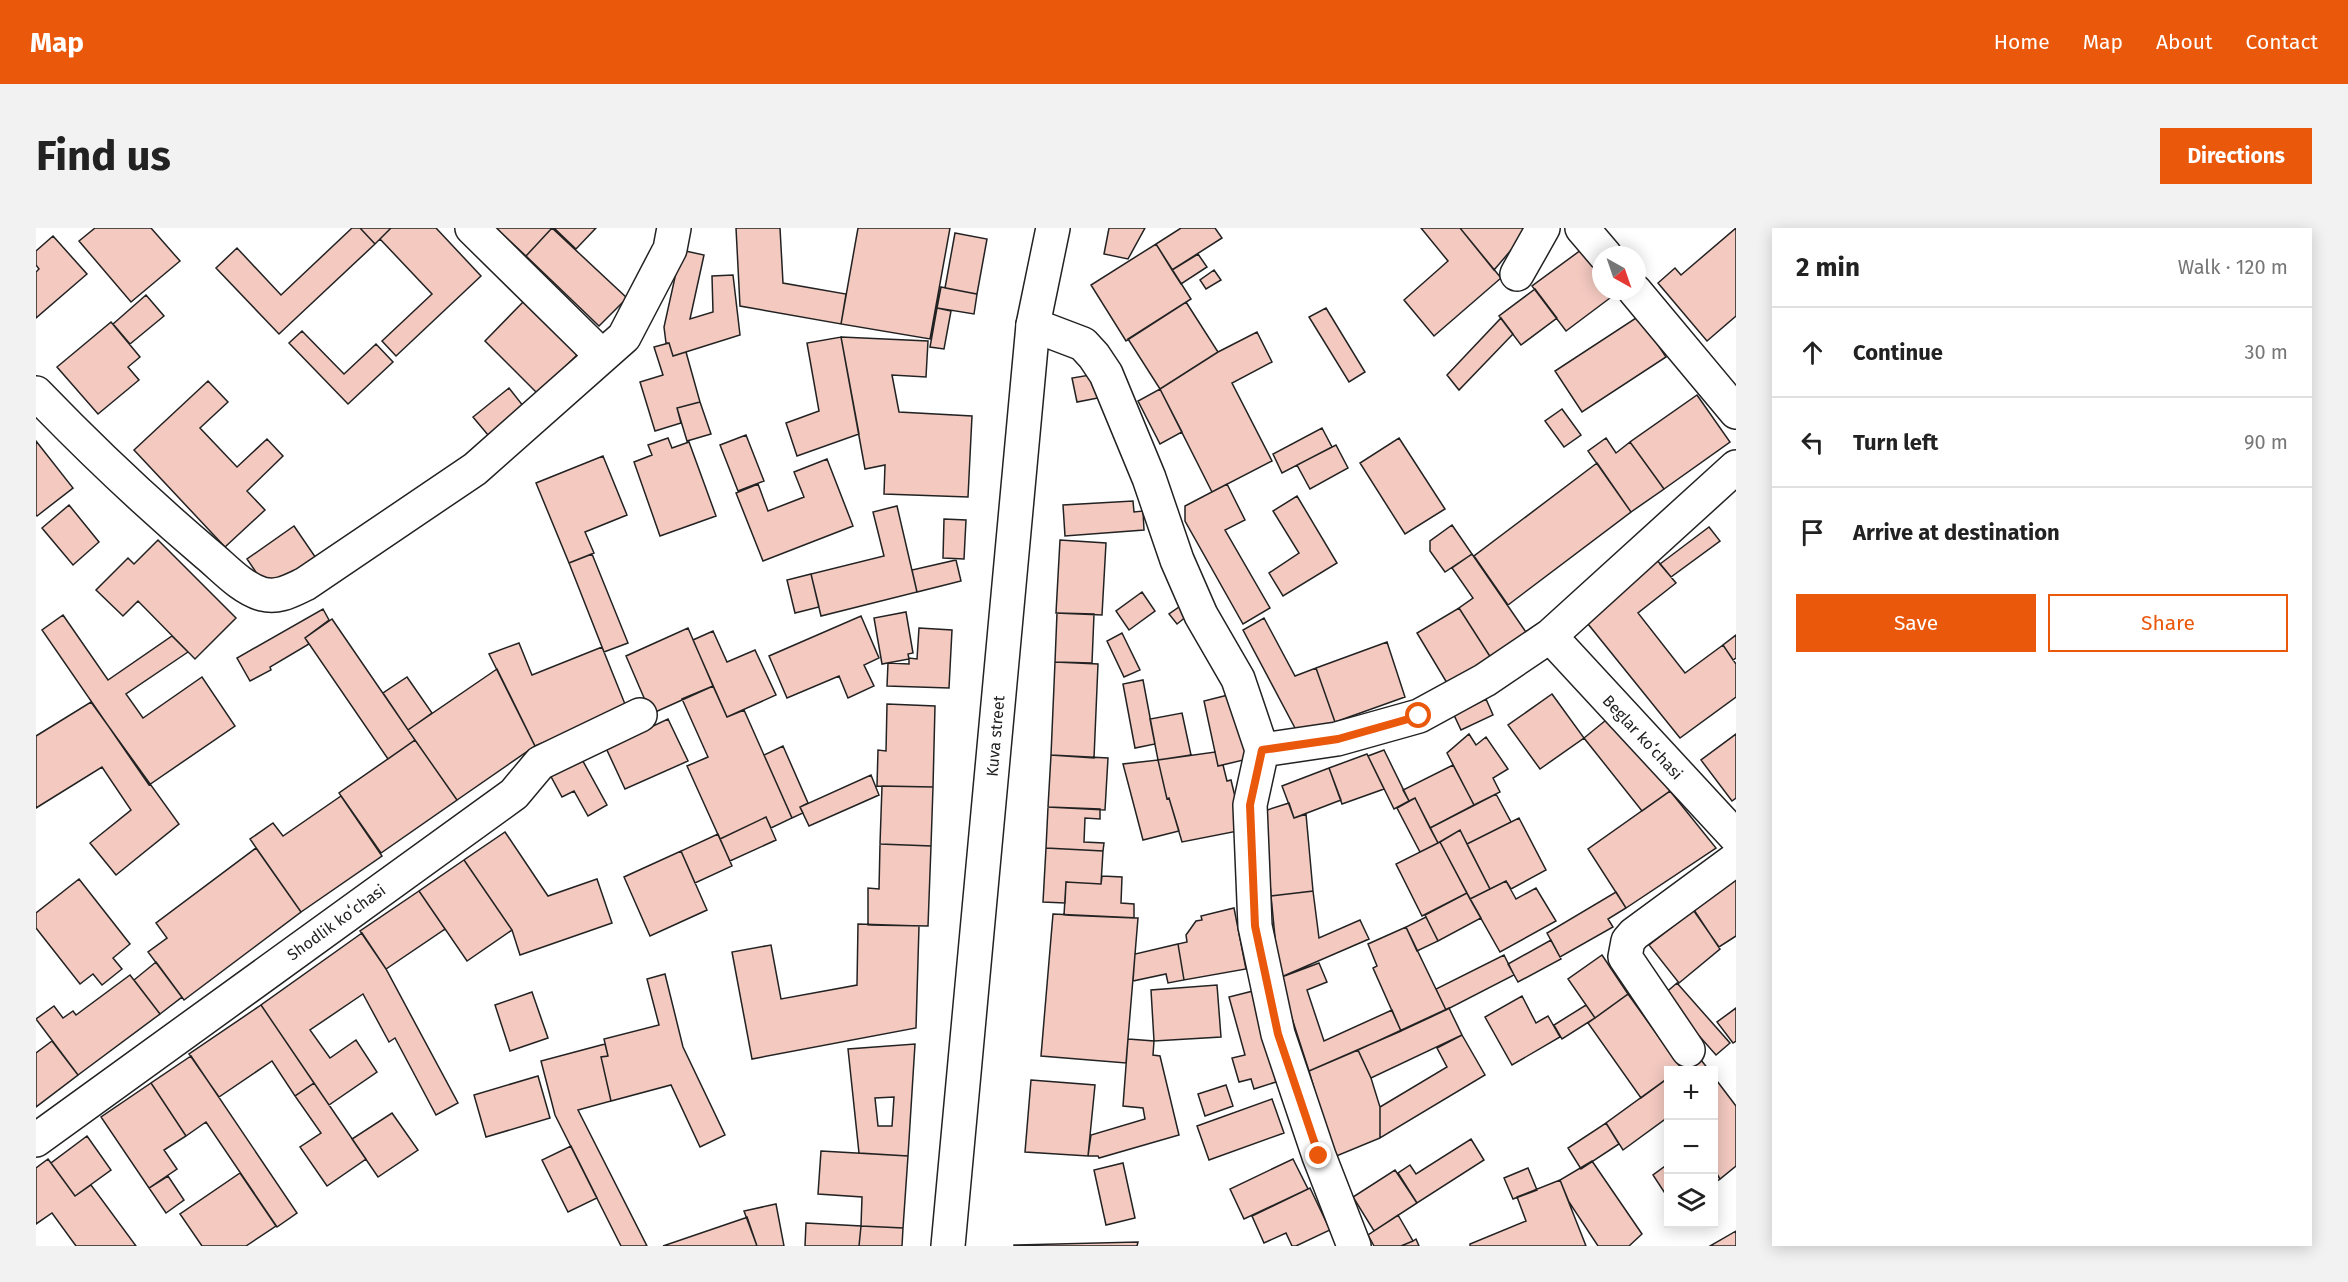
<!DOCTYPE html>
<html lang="en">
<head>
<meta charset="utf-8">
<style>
  :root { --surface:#fff; --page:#f2f2f2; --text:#222; --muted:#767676; --line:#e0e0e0; --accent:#ea580c }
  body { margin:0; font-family:"Fira Sans",sans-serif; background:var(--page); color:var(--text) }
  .controls { position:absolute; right:18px; bottom:18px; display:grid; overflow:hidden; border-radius:0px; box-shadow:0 3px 15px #0003 }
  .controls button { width:54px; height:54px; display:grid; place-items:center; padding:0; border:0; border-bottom:2px solid var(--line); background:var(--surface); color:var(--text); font:30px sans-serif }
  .compass { position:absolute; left:1556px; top:18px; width:54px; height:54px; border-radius:50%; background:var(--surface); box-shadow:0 3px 15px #0003; rotate:140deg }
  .stop { position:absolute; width:18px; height:18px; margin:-14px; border:4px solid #ea580c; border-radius:50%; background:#fff }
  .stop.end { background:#ea580c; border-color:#fff; box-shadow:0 2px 6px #0008 }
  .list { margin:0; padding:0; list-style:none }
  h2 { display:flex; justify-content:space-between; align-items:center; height:78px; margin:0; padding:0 24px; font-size:26px }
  h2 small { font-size:20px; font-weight:400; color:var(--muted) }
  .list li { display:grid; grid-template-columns:39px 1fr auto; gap:18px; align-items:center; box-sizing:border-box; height:90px; padding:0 24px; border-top:2px solid var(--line) }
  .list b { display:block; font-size:22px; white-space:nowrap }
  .list em { font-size:20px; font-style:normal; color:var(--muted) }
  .actions { display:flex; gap:12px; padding:18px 24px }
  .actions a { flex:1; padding:14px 0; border:2px solid var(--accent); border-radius:0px; text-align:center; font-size:21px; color:var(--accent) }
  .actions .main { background:var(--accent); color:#fff }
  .icon { flex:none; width:33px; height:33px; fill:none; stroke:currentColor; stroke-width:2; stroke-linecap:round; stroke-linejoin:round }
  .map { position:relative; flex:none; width:1700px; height:1018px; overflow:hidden; border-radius:0px }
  header { display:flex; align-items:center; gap:36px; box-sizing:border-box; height:84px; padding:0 30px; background:var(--accent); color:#fff }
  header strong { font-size:28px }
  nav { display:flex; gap:33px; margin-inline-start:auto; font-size:21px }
  .intro { display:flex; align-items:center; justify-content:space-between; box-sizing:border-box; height:144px; padding:0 36px }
  h1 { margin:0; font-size:42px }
  .button { padding:15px 27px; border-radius:0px; background:var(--accent); color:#fff; font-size:21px; font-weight:700 }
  main { display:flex; gap:36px; padding:0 36px }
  aside { flex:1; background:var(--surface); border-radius:0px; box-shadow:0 3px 15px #0003 }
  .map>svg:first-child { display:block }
</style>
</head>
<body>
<header>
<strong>Map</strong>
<nav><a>Home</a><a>Map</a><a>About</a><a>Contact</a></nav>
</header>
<div class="intro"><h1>Find us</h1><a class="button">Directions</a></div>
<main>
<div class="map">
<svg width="1700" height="1018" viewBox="0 0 1700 1018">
  <rect width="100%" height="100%" fill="#fff"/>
  <path fill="#f3c9c0" stroke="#222" stroke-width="1.5" fill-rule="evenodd" d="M59,0H115L144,33L95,74L43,13Z
    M316,0H324L339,16L243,106L180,40L201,20L245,67Z
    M324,0H355L339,16Z
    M355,0H400L445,48L360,128L346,113L396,66L344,11Z
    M460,0H516L490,28Z
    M516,0L591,70L563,98L490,28Z
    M518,0H560L540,21Z
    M700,0H744L747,55L810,66L805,96L704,78Z
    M822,0H914L894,111L805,96Z
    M1073,0H1109L1092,31L1068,26Z
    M1145,0H1179L1186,10L1136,42L1120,16Z
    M1385,0H1424L1465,50L1398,108L1368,72L1412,33Z
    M1424,0H1494L1458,42Z
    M1700,0V88L1671,113L1622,55L1639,40L1645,47Z
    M919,5L951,11L941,66L909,60Z
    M17,8L51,46L0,90V44L3,41L0,37V23Z
    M1120,16L1155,71L1090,113L1055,57Z
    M1549,19L1565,41V63L1582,64L1530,103L1496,58Z
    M645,22L668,27L654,91L677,84L676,48L697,47L704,107L637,128L633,115H630L628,99Z
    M1162,26L1171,39L1145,56L1136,42Z
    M1178,42L1185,52L1170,61L1164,52Z
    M905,59L941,66L938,86L901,80Z
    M1499,61L1521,90L1485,117L1463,88Z
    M110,67L128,88L94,116L77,96Z
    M489,72L543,125L502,166L449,113Z
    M1150,74L1182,124L1124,161L1092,111Z
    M901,80L915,83L908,121L894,119Z
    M1290,80L1329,144L1313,154L1273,89Z
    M1603,88L1630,129L1546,184L1519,143Z
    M1465,90L1477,106L1423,162L1411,147Z
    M75,94L104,129L92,139L103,152L62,186L21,139Z
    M266,103L308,146L340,116L357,134L312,176L253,115Z
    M1221,104L1236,134L1196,155L1236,233L1176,264L1124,161L1182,124Z
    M805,109L892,113L890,149L856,147L863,184L936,188L932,269L848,266L849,237L829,241Z
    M805,109L823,206L761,228L750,195L783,183L771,115Z
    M633,115L637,128L650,124L664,174L641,180L645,195L619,203L604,154L627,147L618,119Z
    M1054,147L1067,169L1041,174L1036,150Z
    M172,153L192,174L164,200L201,239L231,211L247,228L211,263L229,282L189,319L98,222Z
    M473,160L488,179L452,207L437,189Z
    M1124,161L1146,204L1124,216L1102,173Z
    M1661,167L1694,214L1628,261L1594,214Z
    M664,174L675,206L651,213L641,180Z
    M1526,181L1545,207L1528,219L1509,193Z
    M1286,200L1296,219L1246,245L1237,226Z
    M710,207L728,253L702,263L684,217Z
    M632,210L636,220L653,214L680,288L624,308L598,234L616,227L612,217Z
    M1363,210L1409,281L1369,306L1324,235Z
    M1570,210L1580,225L1594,214L1628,261L1595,284L1552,223Z
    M0,213L37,260L1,288L0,287Z
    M1300,217L1312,240L1274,261L1261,237Z
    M567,228L591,287L549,304L558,325L533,335L500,255Z
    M791,231L817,298L727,333L700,265L722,256L732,283L768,269L758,244Z
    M1561,235L1595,284L1472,377L1438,328Z
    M1191,256L1209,292L1189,302L1234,380L1207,396L1149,293V278Z
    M1261,268L1301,335L1247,368L1233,345L1263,325L1237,283Z
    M1097,273L1098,284L1107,283L1108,302L1029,308L1027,277Z
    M33,277L63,314L37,337L6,300Z
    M861,278L881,364L785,388L775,346L848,328L837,284Z
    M908,291L930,292L928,331L907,330Z
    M1416,297L1436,326L1409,344L1394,323V313Z
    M258,298L282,333L235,366L211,331Z
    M1673,299L1684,313L1635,349L1624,336Z
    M122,312L200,390L159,431L102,373L87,388L60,362L92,330L98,336Z
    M1024,312L1070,315L1066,387L1020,385Z
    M556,326L592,415L568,424L533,335Z
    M1436,326L1492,407L1455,430L1423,380L1437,370L1416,340Z
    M920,332L925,353L881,364L876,342Z
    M1621,332L1640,355L1602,385L1649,445L1687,417L1700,436V469L1644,510L1548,391Z
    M775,346L783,379L759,385L751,352Z
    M1106,364L1119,383L1093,402L1080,383Z
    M1143,379L1151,388L1141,396L1133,386Z
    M1423,380L1455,430L1411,455L1381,405Z
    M287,381L293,392L269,410L273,416L234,439L235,442L214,453L201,430Z
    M870,384L877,425L872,426L873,431L846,436L838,390Z
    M1021,385L1058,386L1056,435L1019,434Z
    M27,387L72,452L136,408L152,424L90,466L107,490L166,449L199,498L113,557L6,402Z
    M825,388L843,430L828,437L838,458L812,470L803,448L751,470L733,428Z
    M1228,390L1259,448L1280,440L1299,494L1287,499L1259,500L1207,402Z
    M296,391L379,512L352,531L269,410Z
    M652,400L677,458L615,486L590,428Z
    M883,400L916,402L913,460L851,458L852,435L873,436V430L881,431Z
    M677,403L691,434L719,422L740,467L691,489L657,412Z
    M1086,405L1104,442L1088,449L1071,413Z
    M1700,407V430L1697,432L1687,417Z
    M1351,414L1369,469L1299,494L1280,440Z
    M483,415L496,447L566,419L591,481L499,518L453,426Z
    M1019,434L1062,436L1058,530L1015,527Z
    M461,441L499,518L421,572L372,502Z
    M371,449L396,485L372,502L347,465Z
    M1107,452L1119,516L1099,520L1087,456Z
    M677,458L691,489L708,482L756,590L735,600L730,589L684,611L651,538L672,529L646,471Z
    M1200,465L1216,530L1182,538L1168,473Z
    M1516,466L1548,510L1504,541L1472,497Z
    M1450,471L1457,487L1425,502L1418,487Z
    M55,474L143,596L80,647L54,615L95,582L66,539L0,580V508Z
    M851,476L899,478L897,559L841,558L842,522L850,523Z
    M1146,485L1155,527L1122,532L1114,491Z
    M1575,488L1634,563L1606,583L1548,510Z
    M632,491L652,533L589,561L570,520Z
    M1433,506L1440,517L1450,509L1472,541L1457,550L1464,564L1438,577L1411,525Z
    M1700,506V570L1696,573L1665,532Z
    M379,512L421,572L345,625L303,565Z
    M747,518L772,575L764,579L767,585L756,590L728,527Z
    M1348,522L1373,573L1358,581L1332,528Z
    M1179,524L1182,538L1187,537L1191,553L1195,552L1207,602L1146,614L1133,570L1131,571L1122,532Z
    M543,526L571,577L552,588L538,563L526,569L512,543Z
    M1331,526L1348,561L1306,576L1293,540Z
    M1015,527L1072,530L1069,582L1012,579Z
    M1122,532L1131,571L1133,570L1143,603L1107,612L1087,536Z
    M1417,537L1438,577L1394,600L1379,570L1373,573L1367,562Z
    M1293,540L1305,572L1258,590L1246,558Z
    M835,547L843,567L773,598L764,579Z
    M846,558L897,559L895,618L844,616Z
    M1634,563L1680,620L1590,680L1552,621Z
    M1460,566L1475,594L1431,616L1424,602L1402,615L1394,600Z
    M305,568L346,628L265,684L214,611L237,595L247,608Z
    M1379,570L1402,615L1384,624L1361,580Z
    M1253,575L1258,590L1270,586L1277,663L1235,668L1228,583Z
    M1012,579L1064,581V591L1049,590L1048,614L1068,615L1067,623L1010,620Z
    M730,589L740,612L694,633L684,611Z
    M1483,590L1510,642L1475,661L1470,653L1454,661L1431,616Z
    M1424,602L1454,661L1434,671L1404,614Z
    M469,604L512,668L561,651L576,695L484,727L476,702L428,632Z
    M682,606L696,638L659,655L645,623Z
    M1404,614L1431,665L1386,688L1360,636Z
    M844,616L895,618L892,698L832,697V660L843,661Z
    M220,620L265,684L148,772L112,724L131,710L120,695Z
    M1010,620L1067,623L1065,656L1030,654L1029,675L1007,674Z
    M645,623L671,682L614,708L588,649Z
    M428,632L476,702L431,733L383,663Z
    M1700,644V708L1683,719L1653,676Z
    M1066,648L1086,649L1085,675L1098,676V690L1028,687L1030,654L1065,656Z
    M43,651L94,716L77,730L86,741L66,757L57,746L44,756L0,700V685Z
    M1470,653L1480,671L1500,660L1520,693L1464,724L1434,671Z
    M383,663L409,701L350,741L324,703Z
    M1277,663L1283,710L1324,692L1333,711L1243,750L1235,668Z
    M1580,664L1590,680L1572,691L1577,699L1524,729L1511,705Z
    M1431,665L1445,690L1402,713L1389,687Z
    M1198,680L1210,741L1148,752L1142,716L1151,714L1150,707L1160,693L1166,692L1165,688Z
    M1658,682L1684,721L1643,755L1613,717Z
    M1017,686L1102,690L1090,835L1005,828Z
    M1390,689L1402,713L1381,723L1370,699Z
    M822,696L883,698L880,800L716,831L696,724L735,717L745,771L821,757Z
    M1370,699L1410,782L1365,803L1337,740L1341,738L1332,716Z
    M326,705L350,741L422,875L400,887L359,810L353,814L327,766L274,802L294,830L320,812L341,844L293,877L225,777Z
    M1515,712L1525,731L1482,754L1472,736Z
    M1142,716L1148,752L1132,755L1130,746L1097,753L1099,726Z
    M1468,727L1478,747L1410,782L1400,761Z
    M1566,727L1592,766L1559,790L1532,751Z
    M120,734L146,769L124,786L98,752Z
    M1283,735L1291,754L1271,762L1288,813L1356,782L1365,803L1273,843L1243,750Z
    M629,746L647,819L689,907L664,919L635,857L575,873L565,829L572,828L568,811L623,797L611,751Z
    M94,747L124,786L42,847L0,791L18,778L27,790L37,783L40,787Z
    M1641,755L1694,815L1680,827L1627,767Z
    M1181,757L1185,809L1118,813L1115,762Z
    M1217,763L1240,854L1218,861L1215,851L1203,854L1196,830L1209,827L1193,769Z
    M496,764L512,810L474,823L459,777Z
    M1592,766L1645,840L1642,842H1632V850L1605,870L1552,795Z
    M1486,768L1500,795L1512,788L1524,809L1476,837L1449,789Z
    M225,777L278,855L259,868L236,833L183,869L153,826Z
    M1550,777L1559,790L1526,811L1518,797Z
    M1413,780L1426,807L1335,850L1322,822Z
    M1700,780V813L1697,815L1681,794Z
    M1426,807L1449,847L1344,910V879L1411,839L1401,820Z
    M1092,811L1118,813L1117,827L1124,828L1143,907L1063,930L1062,928H1052L1055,907L1109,891L1107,880L1087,878Z
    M16,813L42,847L0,879V825Z
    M569,816L572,828L565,829L575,873L542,882L611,1018H585L519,887L505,833Z
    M879,816L872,928L823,925L812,821ZM858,869L856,898H842L839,870Z
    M1322,822L1335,850L1344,879V910L1298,929L1273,843Z
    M155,828L261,985L241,999L170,894L150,908L115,855Z
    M1665,832L1673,842H1650Z
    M502,848L514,890L450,909L438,867Z
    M1678,849L1700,878V938L1684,951L1678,941Z
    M1632,850V889L1587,922L1570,895Z
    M995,852L1059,857L1052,928L989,924Z
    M115,855L150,908L128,922L141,941L113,960L65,889Z
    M278,855L330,931L291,958L264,919L285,905L259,868Z
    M1190,857L1197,878L1169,888L1162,866Z
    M1236,871L1248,905L1173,932L1161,898Z
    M356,885L382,922L342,949L316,911Z
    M1570,895L1583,916L1545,941L1532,920Z
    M51,908L75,942L39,968L15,935Z
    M1435,911L1448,932L1381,975L1362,945L1374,937L1380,946Z
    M535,918L561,970L532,984L506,932Z
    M785,923L872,928L867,1000L825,998L826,969L782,966Z
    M12,931L39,968L55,957L100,1018H40L16,985L0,996V940Z
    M1257,931L1272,961L1208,991L1194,961Z
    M1556,933L1606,1006L1593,1018H1562L1533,974L1524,952Z
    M1087,935L1099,990L1070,997L1058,942Z
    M1632,936V970L1617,947Z
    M1492,940L1501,962L1477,971L1468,950Z
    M1678,941L1684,951L1678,955Z
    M1359,942L1381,975L1338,1003L1317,969Z
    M204,945L240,998L210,1018H166L144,986Z
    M132,948L148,972L130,985L113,960Z
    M1524,952L1550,1018H1434V1016L1490,993L1481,969Z
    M1274,960L1294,1002L1260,1018H1256L1250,1005L1228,1015L1216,988Z
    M740,976L748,1018H721L708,983Z
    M1362,987L1377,1013L1365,1018H1338L1332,1007Z
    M711,989L721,1018H627L709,990Z
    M770,995L825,998L823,1018H769Z
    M825,998L867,1000L866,1018H823Z
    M1700,1003V1018H1674Z
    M1380,1011L1383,1018H1365L1377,1013Z
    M1102,1014L1101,1018H978V1017Z"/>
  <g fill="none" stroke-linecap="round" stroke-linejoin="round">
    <g stroke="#222" stroke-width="36">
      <path id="minor" d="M436,0L566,128
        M1546,0L1569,27
        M1481,46L1507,0
        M1599,63L1700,184
        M997,97L1047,116L1058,128L1070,146L1113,250L1141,332L1165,387L1202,451L1226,522L1214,577L1219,698L1242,806L1283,928L1318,1018
        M0,165C54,221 111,275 171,326C187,339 205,360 226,366C243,370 254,363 269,356L439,241L588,109L634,21L638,0
        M1514,408L1700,609
        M1226,522L1301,511L1383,488L1449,452L1514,408L1700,239
        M1652,822L1589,729L1592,713L1598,706L1700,631
        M0,912L478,566L504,535L604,487"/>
    </g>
    <g stroke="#222" stroke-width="36">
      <path id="major" d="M912,1018L997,97L1017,0"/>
    </g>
    <use href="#minor" stroke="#fff" stroke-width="33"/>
    <use href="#major" stroke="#fff" stroke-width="33"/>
  </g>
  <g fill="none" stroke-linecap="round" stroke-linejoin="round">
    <path stroke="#ea580c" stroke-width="8" d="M1283,928L1242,806L1219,698L1214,577L1226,522L1302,511L1383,488"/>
  </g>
  <g text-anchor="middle" stroke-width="4.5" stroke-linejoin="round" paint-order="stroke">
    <g font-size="16" fill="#222" stroke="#fff">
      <text transform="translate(959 508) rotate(-85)" y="6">Kuva street</text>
      <text transform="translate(1607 509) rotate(47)" y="6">Beglar koʻchasi</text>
      <text transform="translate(300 694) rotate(-36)" y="6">Shodlik koʻchasi</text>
    </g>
  </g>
</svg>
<div class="controls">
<button>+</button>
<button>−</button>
<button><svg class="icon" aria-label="layers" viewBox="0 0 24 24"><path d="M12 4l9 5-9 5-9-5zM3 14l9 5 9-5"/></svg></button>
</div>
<svg class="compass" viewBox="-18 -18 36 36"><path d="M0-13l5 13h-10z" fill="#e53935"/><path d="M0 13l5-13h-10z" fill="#767676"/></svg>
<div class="stop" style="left:1383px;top:488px"></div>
<div class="stop end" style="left:1283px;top:928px"></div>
</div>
<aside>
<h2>2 min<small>Walk · 120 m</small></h2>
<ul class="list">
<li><svg class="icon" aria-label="ahead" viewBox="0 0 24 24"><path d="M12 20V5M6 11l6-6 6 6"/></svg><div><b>Continue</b></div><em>30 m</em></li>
<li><svg class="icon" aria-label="left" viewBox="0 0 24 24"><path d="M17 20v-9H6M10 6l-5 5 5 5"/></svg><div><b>Turn left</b></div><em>90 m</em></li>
<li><svg class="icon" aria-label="arrive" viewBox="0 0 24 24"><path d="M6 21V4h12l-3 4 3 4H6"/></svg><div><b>Arrive at destination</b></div></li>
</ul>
<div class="actions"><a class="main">Save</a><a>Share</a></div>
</aside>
</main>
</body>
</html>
